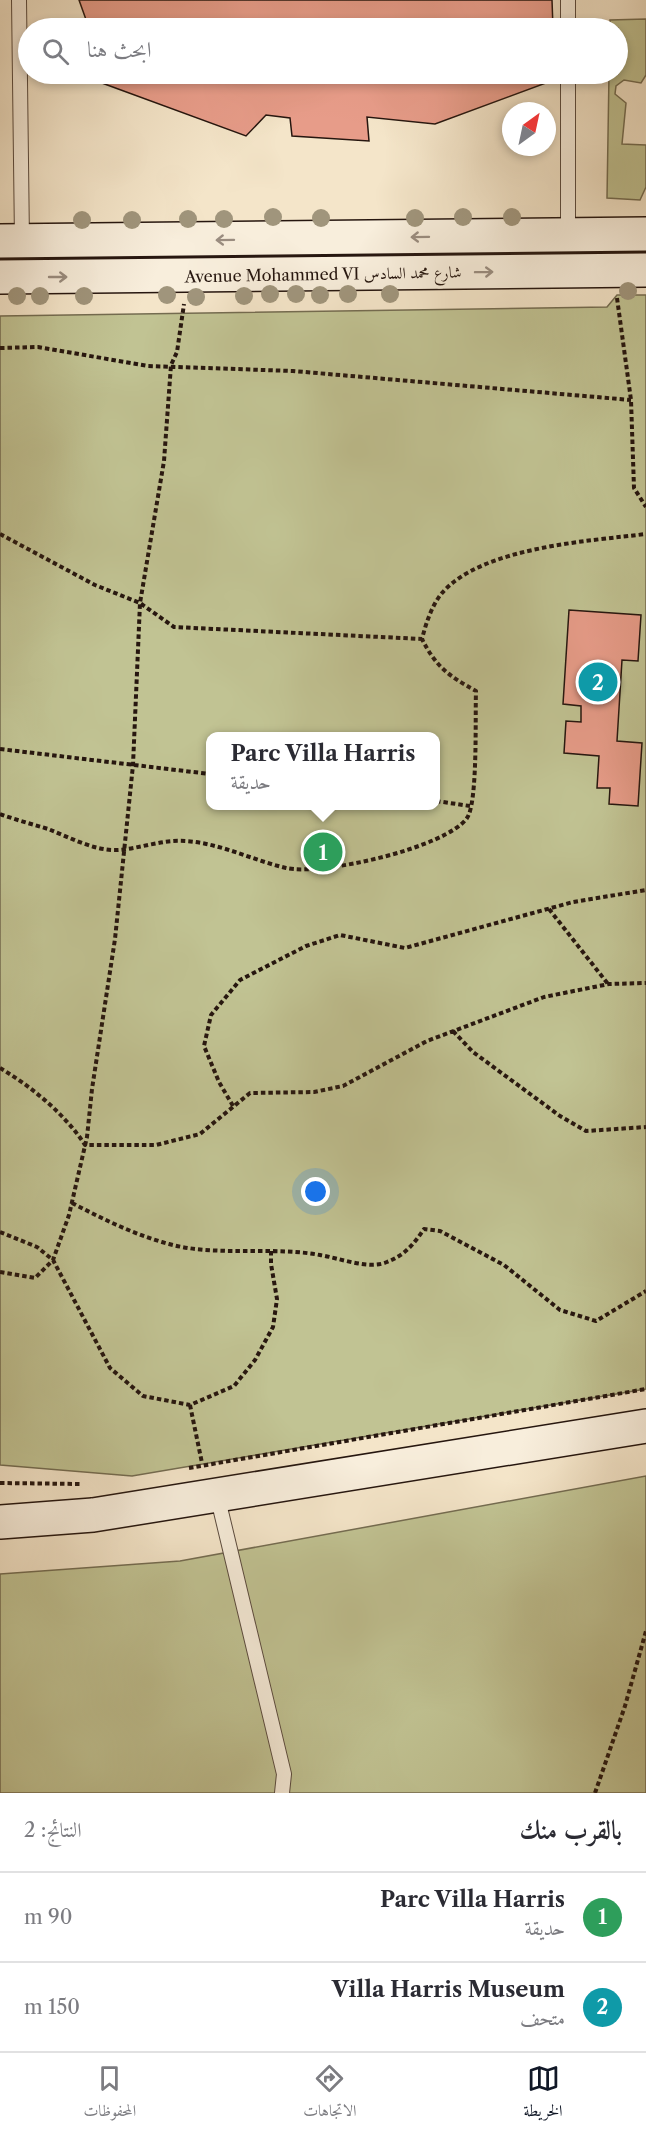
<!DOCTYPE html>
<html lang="ar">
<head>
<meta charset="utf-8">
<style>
  :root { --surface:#fff; --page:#f2f2f3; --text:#2b2b33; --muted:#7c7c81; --line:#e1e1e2; --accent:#111827 }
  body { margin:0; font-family:"Libre Caslon Text",Amiri,serif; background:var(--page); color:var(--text); direction:rtl }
  .compass { position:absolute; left:502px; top:102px; width:54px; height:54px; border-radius:50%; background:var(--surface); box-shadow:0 3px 9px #0003; rotate:33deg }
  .you { position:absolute; left:316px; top:1192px; width:21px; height:21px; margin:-15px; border:4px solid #fff; border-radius:50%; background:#1a73e8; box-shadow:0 0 0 9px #1a73e833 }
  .badge { display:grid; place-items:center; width:39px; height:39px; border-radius:50%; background:var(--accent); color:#fff; font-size:20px; font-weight:700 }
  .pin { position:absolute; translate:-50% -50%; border:3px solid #fff; box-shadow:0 2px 6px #0006 }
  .popup { position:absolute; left:206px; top:732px; width:234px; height:78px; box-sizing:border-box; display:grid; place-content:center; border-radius:12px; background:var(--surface); filter:drop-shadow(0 2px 4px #0005); font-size:20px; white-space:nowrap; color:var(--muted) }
  .popup b { font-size:22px; color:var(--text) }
  .popup::after { content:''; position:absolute; left:50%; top:100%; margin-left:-12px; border:12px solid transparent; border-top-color:var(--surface) }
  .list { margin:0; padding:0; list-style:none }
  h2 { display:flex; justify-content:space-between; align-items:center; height:78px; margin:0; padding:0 24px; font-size:26px }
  h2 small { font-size:20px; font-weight:400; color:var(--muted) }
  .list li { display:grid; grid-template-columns:39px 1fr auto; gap:18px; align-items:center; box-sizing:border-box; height:90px; padding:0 24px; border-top:2px solid var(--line) }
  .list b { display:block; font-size:22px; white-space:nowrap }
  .list p { margin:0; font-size:20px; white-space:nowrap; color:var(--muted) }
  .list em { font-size:20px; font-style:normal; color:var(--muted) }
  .icon { flex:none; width:33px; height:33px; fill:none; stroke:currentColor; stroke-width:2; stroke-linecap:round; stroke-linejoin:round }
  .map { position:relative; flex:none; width:646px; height:1793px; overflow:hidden; direction:ltr }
  .search { position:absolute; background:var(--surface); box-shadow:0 3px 9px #0003; left:18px; right:18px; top:18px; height:66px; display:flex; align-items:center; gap:15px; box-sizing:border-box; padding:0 21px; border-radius:33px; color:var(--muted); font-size:22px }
  .sheet { height:258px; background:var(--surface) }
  nav { display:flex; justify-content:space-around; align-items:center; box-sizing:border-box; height:84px; border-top:2px solid var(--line); background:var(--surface); font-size:16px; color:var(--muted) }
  nav a { display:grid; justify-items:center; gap:3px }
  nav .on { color:var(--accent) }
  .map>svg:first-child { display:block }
</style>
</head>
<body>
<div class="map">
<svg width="646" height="1793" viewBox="0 0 646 1793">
  <rect width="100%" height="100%" fill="#f4e5c9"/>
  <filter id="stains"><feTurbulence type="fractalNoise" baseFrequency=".00333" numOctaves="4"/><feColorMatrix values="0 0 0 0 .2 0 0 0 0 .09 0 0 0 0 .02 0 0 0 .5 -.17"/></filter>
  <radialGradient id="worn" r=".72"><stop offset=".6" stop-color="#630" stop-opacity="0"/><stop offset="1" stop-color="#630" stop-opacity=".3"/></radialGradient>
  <path fill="#c1c393" stroke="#746c51" stroke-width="1.5" fill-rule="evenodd" d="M646,19V75L641,83L624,80L616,86L615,94L626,103L622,144L646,145V187L640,200L607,198L609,74H618V28H610V20Z
    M617,295H646V1389L132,1476L0,1465V316L607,307ZM210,736H436V806H210Z
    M646,1476V1793H0V1574L180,1561Z"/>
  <path fill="#e79c89" stroke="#26160f" stroke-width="1.5" d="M79,0H552L553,28H89Z
    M93,74H554V80L435,124L367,117L369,141L292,136L290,118L266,115L246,136L91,79Z
    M569,610L641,615L638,661L622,660L617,741L642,743L638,806L609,804L610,788H597L599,756L564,753L566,721L581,722V706L563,704Z"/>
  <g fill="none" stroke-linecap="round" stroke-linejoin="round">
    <g stroke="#5a4a3e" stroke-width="16">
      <path id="lane" d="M19,0L22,241
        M568,28V0
        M568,74V235
        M217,1495L284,1774L282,1793"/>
    </g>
    <g stroke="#26160f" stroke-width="36">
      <path id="secondary" d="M0,241L646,234
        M0,277L646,270
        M0,1522L93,1515L646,1426"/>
    </g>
    <path stroke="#26160f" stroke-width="4" stroke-dasharray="4.5 3" stroke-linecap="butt" d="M617,298L631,400L634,488L646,507
      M0,348L38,347L148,366L293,371L631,400
      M0,534L95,585L140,603L174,627L422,639
      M0,749L210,774
      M436,801L470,806
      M0,814C16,820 32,824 48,829C69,837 94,851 117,850C139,849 163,839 185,841C220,843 252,860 286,868C321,876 446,848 467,818C478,803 475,715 476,691C449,676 436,667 422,639C426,623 432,605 442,593C482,547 589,541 646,534
      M549,909L608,984
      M453,1031L473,1052L560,1116L586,1131L646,1127
      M0,1068C32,1087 65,1114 85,1145H156L200,1134L250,1093L314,1092L343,1086L427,1041L544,997L609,984L646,983
      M233,1106L219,1082L204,1046L211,1015L240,980L306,946L340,935L405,948L573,902L646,890
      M72,1203C103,1219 135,1235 169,1244C216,1257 271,1246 320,1255C339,1258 369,1270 387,1262C405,1255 414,1244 424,1229L440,1231L504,1265L560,1310L596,1321L646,1291
      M0,1232L37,1247L53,1260L110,1368L143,1396L190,1405L234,1386L255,1360L273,1327L277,1299L271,1264V1249
      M0,1272L35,1278L53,1260L69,1215L87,1137L92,1089L115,939L133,765L140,603L164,461L171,365L177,352L184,304
      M190,1405L202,1463
      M189,1468L646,1389
      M0,1483L82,1484
      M595,1793L625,1706L646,1631"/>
    <use href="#lane" stroke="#f8eedc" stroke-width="14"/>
    <use href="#secondary" stroke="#f8eedc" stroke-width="33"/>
  </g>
  <g fill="#a0957c">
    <circle cx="273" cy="217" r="9"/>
    <circle cx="463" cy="217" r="9"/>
    <circle cx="512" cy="217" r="9"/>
    <circle cx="321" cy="218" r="9"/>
    <circle cx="415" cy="218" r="9"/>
    <circle cx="188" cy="219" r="9"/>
    <circle cx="224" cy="219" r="9"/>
    <circle cx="82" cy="220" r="9"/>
    <circle cx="132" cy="220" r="9"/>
    <circle cx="628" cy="291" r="9"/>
    <circle cx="270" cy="294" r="9"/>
    <circle cx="296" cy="294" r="9"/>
    <circle cx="348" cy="294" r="9"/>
    <circle cx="390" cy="294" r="9"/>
    <circle cx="167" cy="295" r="9"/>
    <circle cx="320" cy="295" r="9"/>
    <circle cx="17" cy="296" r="9"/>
    <circle cx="40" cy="296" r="9"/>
    <circle cx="84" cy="296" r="9"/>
    <circle cx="244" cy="296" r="9"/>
    <circle cx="196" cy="297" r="9"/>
  </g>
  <defs><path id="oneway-shaft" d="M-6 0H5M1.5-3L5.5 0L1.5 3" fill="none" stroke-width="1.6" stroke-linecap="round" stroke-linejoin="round" transform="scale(1.5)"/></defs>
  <g stroke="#9a8d80">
    <use href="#oneway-shaft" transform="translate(420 237) rotate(179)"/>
    <use href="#oneway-shaft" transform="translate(225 240) rotate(179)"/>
    <use href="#oneway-shaft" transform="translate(484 272) rotate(-1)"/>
    <use href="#oneway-shaft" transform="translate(58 277)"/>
  </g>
  <g text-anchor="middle" stroke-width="6" stroke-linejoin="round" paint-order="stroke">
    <g font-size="16" fill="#26160f" stroke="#f8eedc">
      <text transform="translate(323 274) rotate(-1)" y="6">Avenue Mohammed VI شارع محمد السادس</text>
    </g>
  </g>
  <rect width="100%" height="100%" filter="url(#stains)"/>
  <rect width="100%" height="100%" fill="url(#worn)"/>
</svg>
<svg class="compass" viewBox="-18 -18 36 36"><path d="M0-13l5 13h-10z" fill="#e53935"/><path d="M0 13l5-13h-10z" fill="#7c7c81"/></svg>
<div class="you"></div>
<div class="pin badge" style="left:323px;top:852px;background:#2e9e5b">1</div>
<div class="popup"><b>Parc Villa Harris</b>حديقة</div>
<div class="pin badge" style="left:598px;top:682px;background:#0f9aa8">2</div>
<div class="search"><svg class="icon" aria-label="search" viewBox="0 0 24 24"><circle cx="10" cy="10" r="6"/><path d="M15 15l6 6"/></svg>ابحث هنا</div>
</div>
<section class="sheet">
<h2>بالقرب منك<small>النتائج: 2</small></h2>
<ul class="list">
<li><span class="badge" style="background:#2e9e5b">1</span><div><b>Parc Villa Harris</b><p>حديقة</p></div><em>90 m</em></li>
<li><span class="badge" style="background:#0f9aa8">2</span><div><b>Villa Harris Museum</b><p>متحف</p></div><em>150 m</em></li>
</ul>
</section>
<nav>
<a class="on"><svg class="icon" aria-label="map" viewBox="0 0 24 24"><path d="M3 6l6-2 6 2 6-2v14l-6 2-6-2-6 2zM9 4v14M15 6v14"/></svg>الخريطة</a>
<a><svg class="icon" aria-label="directions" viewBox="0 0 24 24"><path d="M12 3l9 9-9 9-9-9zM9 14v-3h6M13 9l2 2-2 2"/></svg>الاتجاهات</a>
<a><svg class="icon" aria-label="saved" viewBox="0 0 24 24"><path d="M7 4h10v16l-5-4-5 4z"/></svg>المحفوظات</a>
</nav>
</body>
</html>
